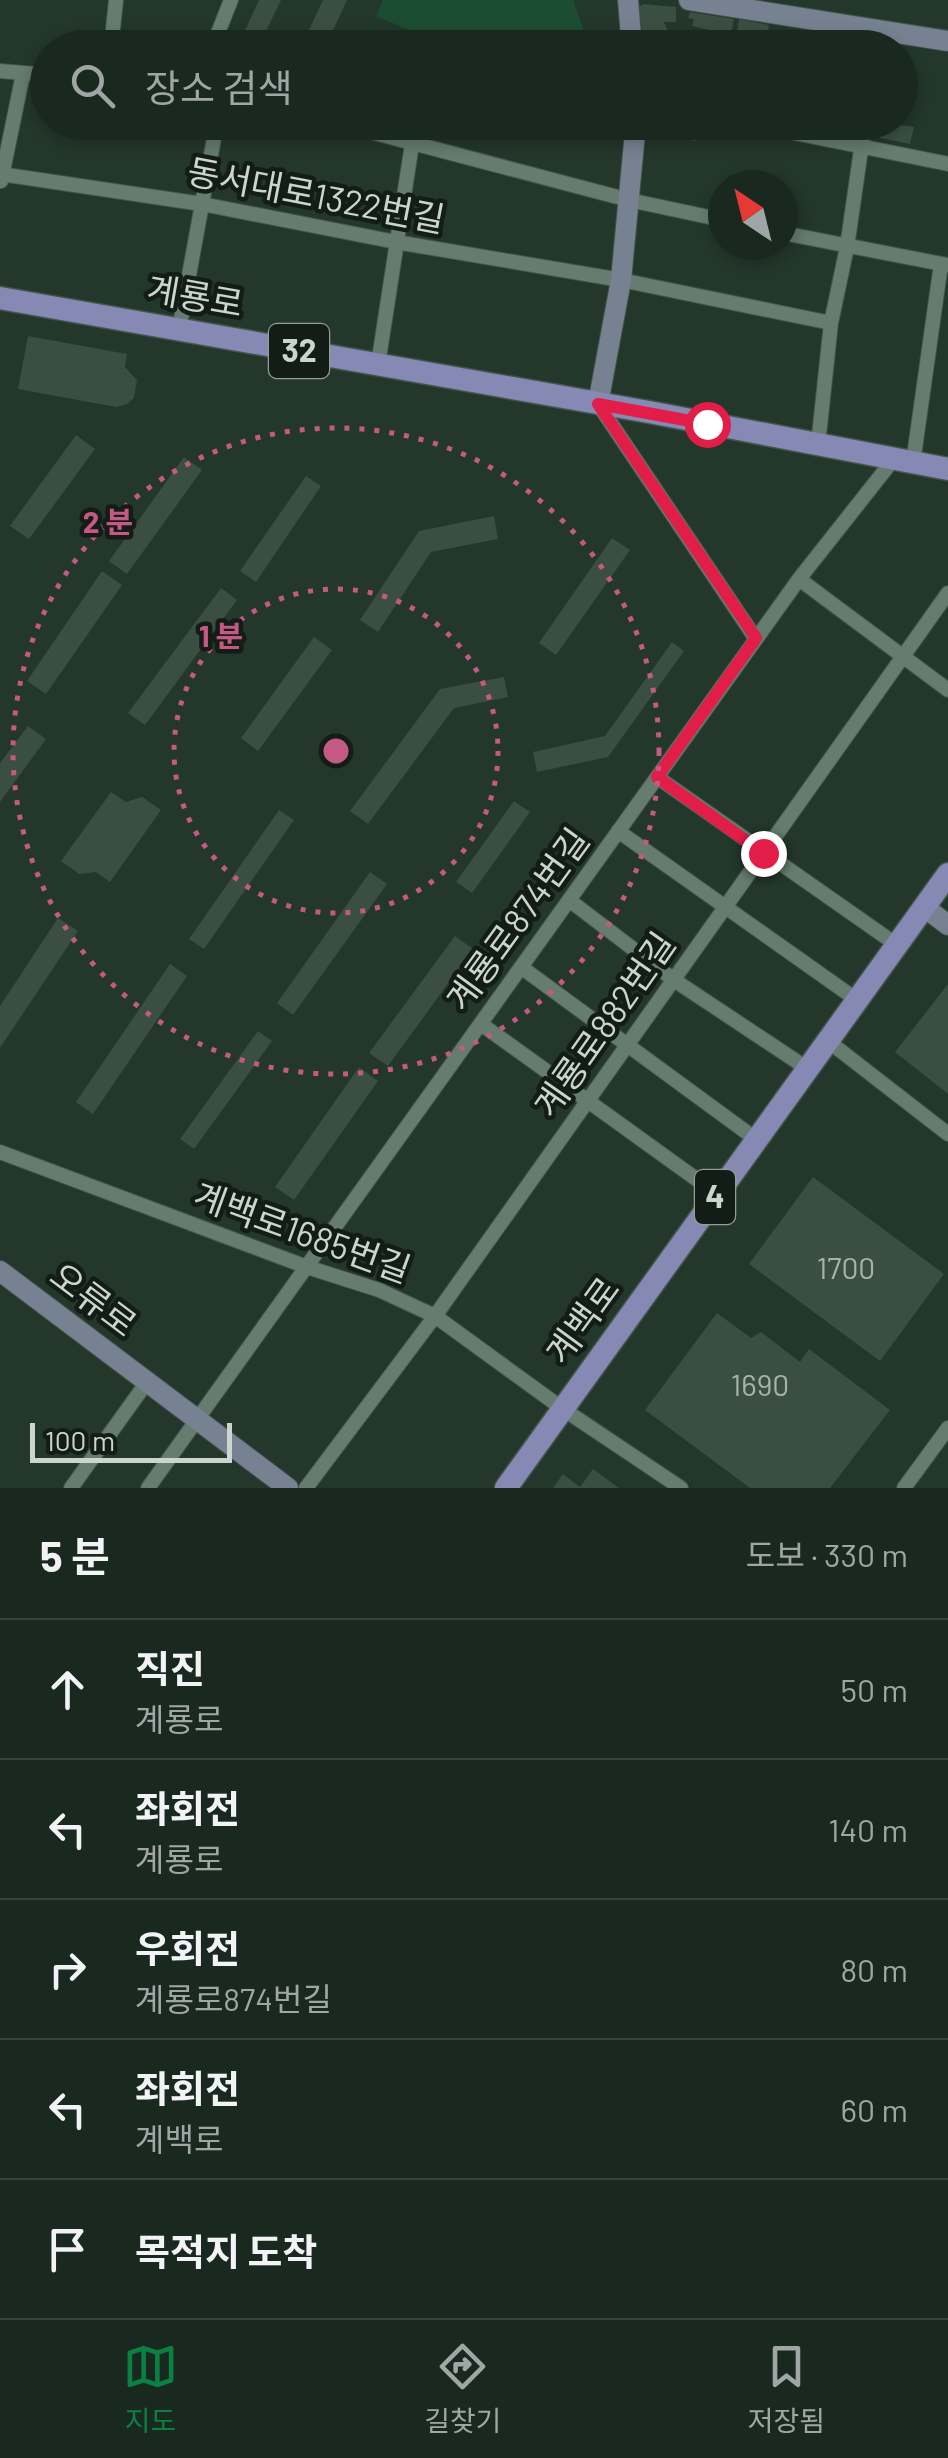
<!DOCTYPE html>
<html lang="ko">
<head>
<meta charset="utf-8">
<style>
  :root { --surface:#1a2920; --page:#233129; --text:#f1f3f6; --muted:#9fa6a5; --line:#38453e; --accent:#0b8043 }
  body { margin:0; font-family:Barlow,"Noto Sans KR",sans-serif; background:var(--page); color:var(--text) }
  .compass { position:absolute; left:708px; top:170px; width:90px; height:90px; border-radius:50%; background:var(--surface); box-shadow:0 5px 15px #0003; rotate:325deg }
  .scale { position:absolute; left:30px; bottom:25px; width:202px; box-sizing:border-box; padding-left:10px; border:5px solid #c9d5cd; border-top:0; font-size:28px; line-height:35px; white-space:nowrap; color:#c9d5cd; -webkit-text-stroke:8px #131c16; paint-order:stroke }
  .stop { position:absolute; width:30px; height:30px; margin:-22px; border:8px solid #e11d48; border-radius:50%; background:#fff }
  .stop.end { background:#e11d48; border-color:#fff; box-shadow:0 2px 10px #0008 }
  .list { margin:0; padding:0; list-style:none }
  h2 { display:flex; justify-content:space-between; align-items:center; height:130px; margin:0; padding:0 40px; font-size:42px }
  h2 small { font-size:32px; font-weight:400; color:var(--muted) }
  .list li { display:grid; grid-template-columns:65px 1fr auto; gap:30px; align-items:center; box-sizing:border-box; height:140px; padding:0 40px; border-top:2px solid var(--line) }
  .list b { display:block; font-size:38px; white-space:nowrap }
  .list p { margin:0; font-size:32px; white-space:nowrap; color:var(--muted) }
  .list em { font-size:32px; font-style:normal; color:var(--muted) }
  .icon { flex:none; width:55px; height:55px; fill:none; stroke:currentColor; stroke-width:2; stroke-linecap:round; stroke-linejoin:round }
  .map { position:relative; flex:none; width:948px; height:1488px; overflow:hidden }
  .search { position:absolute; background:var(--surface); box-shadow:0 5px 15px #0003; left:30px; right:30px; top:30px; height:110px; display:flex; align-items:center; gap:25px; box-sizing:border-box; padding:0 35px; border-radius:55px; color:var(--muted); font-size:38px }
  .sheet { height:830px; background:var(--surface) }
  nav { display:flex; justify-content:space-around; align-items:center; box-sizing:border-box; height:140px; border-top:2px solid var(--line); background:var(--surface); font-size:28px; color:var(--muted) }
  nav a { display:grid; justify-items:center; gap:5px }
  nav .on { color:var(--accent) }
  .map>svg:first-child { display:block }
</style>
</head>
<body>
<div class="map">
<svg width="948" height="1488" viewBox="0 0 948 1488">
  <rect width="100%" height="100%" fill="#23372b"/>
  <path fill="#1c4d33" d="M383,0H573L584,30L578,47H449L376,16Z"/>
  <path fill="#3a4f42" d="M259,0H281L258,48H237Z
    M323,0H347L328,41L308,32Z
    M643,4L676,7V22H664L672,40L668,48H644L639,7Z
    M690,12L734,19L731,35L692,26L694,19L688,18Z
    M739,19L769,25L766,43L736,37Z
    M400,32L432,48H392Z
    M771,32L799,38L797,48H768Z
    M809,33L839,39L837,48H807Z
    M843,34L869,38L875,48H841Z
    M651,122H700L697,141L650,136Z
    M878,122L914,127L910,144L880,138L876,130Z
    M28,336L127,354L125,367L137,380L134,398L127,404L116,407L18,389Z
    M76,435L95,449L29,539L10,526Z
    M184,457L202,470L127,574L109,561Z
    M306,476L321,486L256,582L240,571Z
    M494,516L498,539L431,552L378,632L360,620L419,531Z
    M612,538L630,550L556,655L539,643Z
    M102,571L122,585L46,694L27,681Z
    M221,588L237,600L145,725L128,713Z
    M314,637L332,650L258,751L241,738Z
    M672,642L684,651L608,757L537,772L533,752L605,736Z
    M504,677L508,697L454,708L368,824L350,811L440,689Z
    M28,726L46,739L0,802V763Z
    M111,792L126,802L142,797L161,810L110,882L96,872L79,874L61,861Z
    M514,801L530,812L472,893L456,882Z
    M279,810L294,820L204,949L189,939Z
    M370,872L387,884L293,1015L277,1003Z
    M58,918L78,931L0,1048V1006Z
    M455,936L473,949L388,1066L369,1053Z
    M170,964L187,976L93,1114L76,1102Z
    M948,984V1094L895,1052Z
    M258,1031L272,1041L194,1149L180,1139Z
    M359,1067L378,1081L294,1200L275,1187Z
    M813,1177L944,1274L880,1361L749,1264Z
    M717,1313L751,1338L761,1332L800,1362L809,1349L890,1410L830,1488H750L645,1410Z
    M593,1469L619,1488H553L563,1474L580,1487Z"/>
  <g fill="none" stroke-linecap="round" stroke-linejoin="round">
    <g stroke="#43554b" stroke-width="16">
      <path id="street" d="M111,48L116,0
        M212,48L231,0
        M0,71L48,75
        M333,122L629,200L723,220
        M740,122L948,164
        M0,174L202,204L396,242L621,280L831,323
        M1,181L23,74
        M783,233L947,265
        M179,330L217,122
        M378,365L412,144
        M598,404L756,639
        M818,445L831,323L847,247L865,122
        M913,463L941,264
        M799,579L948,690
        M657,777L897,945
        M618,831L857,1000
        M569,900L674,980L808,1069
        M521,967L757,1140
        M481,1024L717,1194
        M828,1041L948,1134
        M0,1152L307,1267L379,1290L435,1316L563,1409L681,1488
        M71,1488L147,1382
        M148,1488L799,579L893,460
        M306,1488L435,1316L948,593
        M904,1488L948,1428"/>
    </g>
    <g stroke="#43554b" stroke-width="22">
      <path id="secondary" d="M628,0L632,48
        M689,0L948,41
        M598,404L621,280L636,122
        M924,907L948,925
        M0,1271L288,1488"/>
    </g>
    <g stroke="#43554b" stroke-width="25">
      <path id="primary" d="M0,298L649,412L948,469
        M506,1488L948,874"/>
    </g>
    <use href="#street" stroke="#657c6e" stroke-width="14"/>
    <use href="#secondary" stroke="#768291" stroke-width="20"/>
    <use href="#primary" stroke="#8689b4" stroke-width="22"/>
  </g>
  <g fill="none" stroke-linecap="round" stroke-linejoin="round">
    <path stroke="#e11d48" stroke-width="12" d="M707,424L598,404L756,638L657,777L763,853"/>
  </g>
  <g fill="none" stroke="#c45a83" stroke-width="5" stroke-dasharray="5 10">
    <circle cx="336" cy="751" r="162"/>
    <circle cx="336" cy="751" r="323"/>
  </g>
  <g text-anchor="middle" stroke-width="9" stroke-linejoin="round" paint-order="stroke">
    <g font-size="30" fill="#a5b4aa">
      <text x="846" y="1279">1700</text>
      <text x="760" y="1396">1690</text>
    </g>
    <g fill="#131c16" stroke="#929e96" stroke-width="2.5">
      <rect x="269" y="324" width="60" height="54" rx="8"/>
      <rect x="695" y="1170" width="40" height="54" rx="8"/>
    </g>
    <g font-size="32" font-weight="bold" fill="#c9d5cd">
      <text x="299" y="362">32</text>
      <text x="715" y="1208">4</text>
    </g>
    <g font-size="35" fill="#c9d5cd" stroke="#131c16">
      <text transform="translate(316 196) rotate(11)" y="12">동서대로1322번길</text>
      <text transform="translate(195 297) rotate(10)" y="12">계룡로</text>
      <text transform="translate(518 920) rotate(-54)" y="12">계룡로874번길</text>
      <text transform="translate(605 1025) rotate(-55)" y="12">계룡로882번길</text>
      <text transform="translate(302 1233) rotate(20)" y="12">계백로1685번길</text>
      <text transform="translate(93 1300) rotate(37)" y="12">오류로</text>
      <text transform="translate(583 1321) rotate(-54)" y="12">계백로</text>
    </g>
  </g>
  <circle cx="336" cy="751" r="15" fill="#c45a83" stroke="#131c16" stroke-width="5"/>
  <g font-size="30" text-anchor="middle" font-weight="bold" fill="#c45a83" stroke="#131c16" stroke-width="9" stroke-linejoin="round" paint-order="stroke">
    <text x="108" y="533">2 분</text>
    <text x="221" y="647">1 분</text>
  </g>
</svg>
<svg class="compass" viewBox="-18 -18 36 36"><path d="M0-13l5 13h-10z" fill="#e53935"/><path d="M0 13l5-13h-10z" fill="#9fa6a5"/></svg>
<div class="scale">100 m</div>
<div class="stop" style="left:707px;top:424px"></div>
<div class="stop end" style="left:763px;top:853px"></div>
<div class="search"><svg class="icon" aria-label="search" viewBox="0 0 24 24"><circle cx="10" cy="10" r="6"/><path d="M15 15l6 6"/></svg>장소 검색</div>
</div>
<section class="sheet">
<h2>5 분<small>도보 · 330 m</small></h2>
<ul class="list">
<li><svg class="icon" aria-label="ahead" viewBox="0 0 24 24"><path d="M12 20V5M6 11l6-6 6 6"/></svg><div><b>직진</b><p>계룡로</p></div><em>50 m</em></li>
<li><svg class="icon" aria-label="left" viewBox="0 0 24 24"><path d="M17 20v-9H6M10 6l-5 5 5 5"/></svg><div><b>좌회전</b><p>계룡로</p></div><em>140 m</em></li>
<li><svg class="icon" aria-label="right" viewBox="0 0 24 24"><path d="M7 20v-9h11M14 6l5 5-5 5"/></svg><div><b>우회전</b><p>계룡로874번길</p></div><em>80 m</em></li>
<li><svg class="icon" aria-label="left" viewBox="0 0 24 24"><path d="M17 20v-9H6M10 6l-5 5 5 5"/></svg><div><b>좌회전</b><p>계백로</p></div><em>60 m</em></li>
<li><svg class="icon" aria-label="arrive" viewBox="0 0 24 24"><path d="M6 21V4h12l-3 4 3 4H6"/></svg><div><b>목적지 도착</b></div></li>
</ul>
</section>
<nav>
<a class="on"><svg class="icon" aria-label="map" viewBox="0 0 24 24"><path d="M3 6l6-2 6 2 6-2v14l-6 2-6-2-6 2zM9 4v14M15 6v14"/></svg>지도</a>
<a><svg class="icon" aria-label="directions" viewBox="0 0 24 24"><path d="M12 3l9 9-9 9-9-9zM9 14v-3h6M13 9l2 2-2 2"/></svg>길찾기</a>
<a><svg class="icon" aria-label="saved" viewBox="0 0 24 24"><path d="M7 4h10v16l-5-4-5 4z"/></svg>저장됨</a>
</nav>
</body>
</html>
